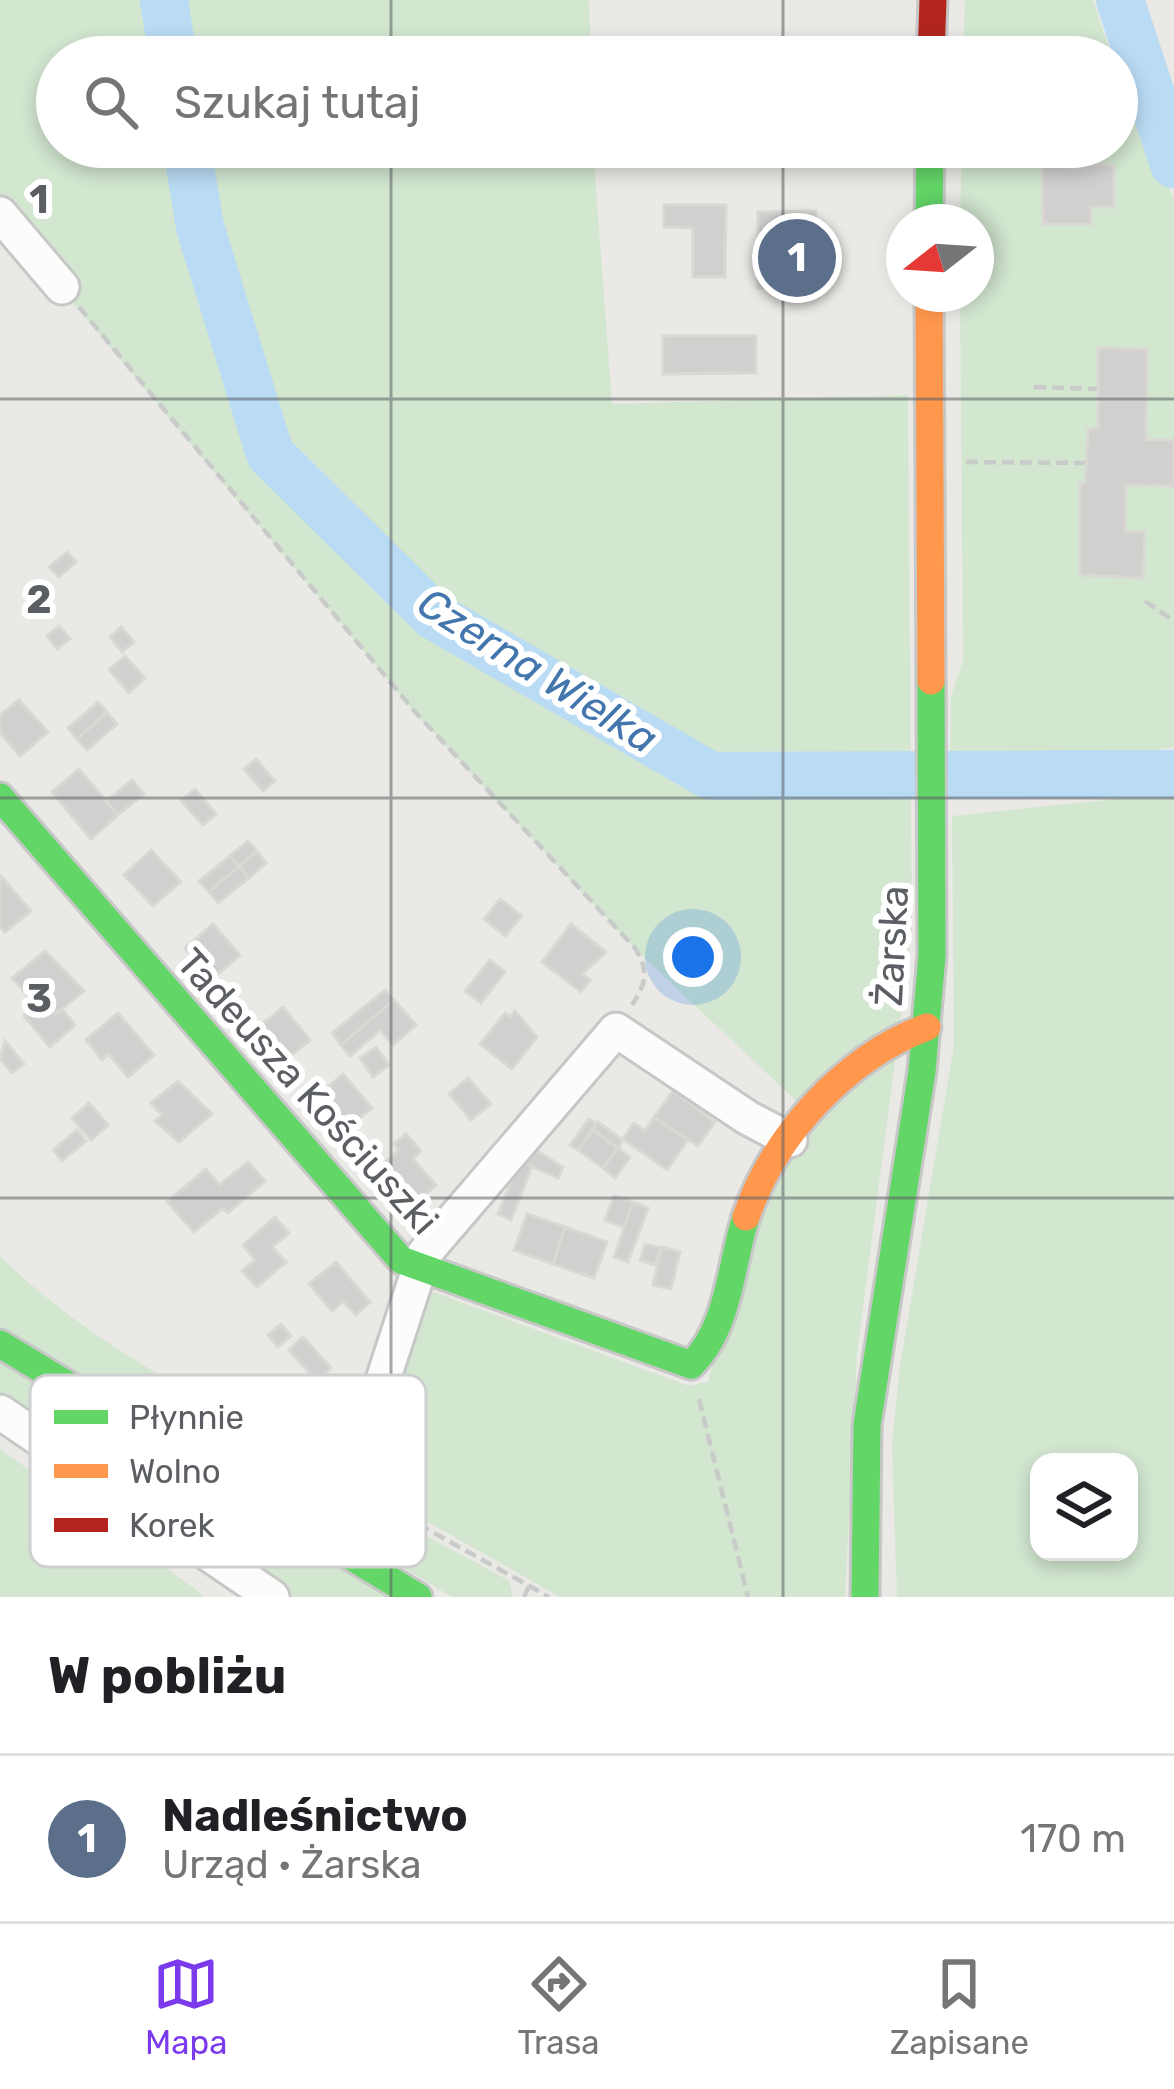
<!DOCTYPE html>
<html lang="pl">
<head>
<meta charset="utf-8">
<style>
  :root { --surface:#fff; --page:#f6f6f6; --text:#202124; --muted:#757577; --line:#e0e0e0; --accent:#7c3aed }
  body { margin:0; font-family:Rubik,sans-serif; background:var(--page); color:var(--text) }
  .controls { position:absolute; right:36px; bottom:36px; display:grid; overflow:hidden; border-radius:24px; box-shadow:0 6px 18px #0003 }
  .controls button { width:108px; height:108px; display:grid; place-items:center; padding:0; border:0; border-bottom:3px solid var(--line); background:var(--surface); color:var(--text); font:60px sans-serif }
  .compass { position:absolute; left:886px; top:204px; width:108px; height:108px; border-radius:50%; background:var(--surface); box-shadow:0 6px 18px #0003; rotate:253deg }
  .you { position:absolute; left:693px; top:957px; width:42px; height:42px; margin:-30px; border:9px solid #fff; border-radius:50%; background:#1a73e8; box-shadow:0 0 0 18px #1a73e833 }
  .badge { display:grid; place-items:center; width:78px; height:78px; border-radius:50%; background:var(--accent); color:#fff; font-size:39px; font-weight:700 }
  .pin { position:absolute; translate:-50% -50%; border:6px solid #fff; box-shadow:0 3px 12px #0006 }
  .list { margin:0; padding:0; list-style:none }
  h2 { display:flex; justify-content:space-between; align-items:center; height:156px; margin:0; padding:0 48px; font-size:51px }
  h2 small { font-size:39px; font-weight:400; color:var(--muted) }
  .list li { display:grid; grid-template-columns:78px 1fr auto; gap:36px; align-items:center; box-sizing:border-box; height:168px; padding:0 48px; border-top:3px solid var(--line) }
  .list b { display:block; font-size:45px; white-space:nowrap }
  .list p { margin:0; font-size:39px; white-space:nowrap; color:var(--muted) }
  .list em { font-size:39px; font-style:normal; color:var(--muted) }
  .icon { flex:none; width:66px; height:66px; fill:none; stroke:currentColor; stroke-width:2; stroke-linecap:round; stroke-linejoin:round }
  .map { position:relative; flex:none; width:1174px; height:1597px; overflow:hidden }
  .search { position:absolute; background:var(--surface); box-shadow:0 6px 18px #0003; left:36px; right:36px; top:36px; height:132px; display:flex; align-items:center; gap:30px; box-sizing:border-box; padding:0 42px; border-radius:66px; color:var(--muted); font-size:45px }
  .sheet { height:324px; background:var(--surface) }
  nav { display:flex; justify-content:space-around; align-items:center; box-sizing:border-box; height:168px; border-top:3px solid var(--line); background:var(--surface); font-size:33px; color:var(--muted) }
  nav a { display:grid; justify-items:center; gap:6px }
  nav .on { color:var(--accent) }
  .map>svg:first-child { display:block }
</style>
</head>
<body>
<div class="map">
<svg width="1174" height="1597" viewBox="0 0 1174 1597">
  <rect width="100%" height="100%" fill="#eae9e5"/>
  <path fill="#d2e6d0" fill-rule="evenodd" d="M0,0H589L591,57H57V147H593L612,404L908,395L912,930L857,1354L845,1597H560L361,1484L425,1289L689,1386L708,1382L734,1288L808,1112L635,949L417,715L0,215Z
    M965,0H1093L1112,57H963Z
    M1117,71L1174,199V747L1123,756L950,761L951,696L963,660L960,294H976V222H960L962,147H1117Z
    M1174,793V1597H897L892,1447L899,1372L954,1045L952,816ZM1039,1462H1129V1552H1039Z
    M0,1256C96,1351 225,1411 343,1474L348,1494L499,1575L509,1581L513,1597H452L0,1326Z
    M0,1362L388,1597H289L0,1401Z
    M0,1449L198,1591L204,1597H0Z"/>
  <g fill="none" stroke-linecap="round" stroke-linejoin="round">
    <path stroke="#b9dbf4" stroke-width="48" d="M164,0L173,57
      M1120,0L1174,164
      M187,147L200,227L270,454L434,616L711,776L1174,774"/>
  </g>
  <path fill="#d1d0ce" stroke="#dad8d4" stroke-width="3" d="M1042,147H1091V165H1114V207H1091V224H1043Z
    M664,205H726L725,277H693V228L664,227Z
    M816,211V287L758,288V212Z
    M663,336H756V373L663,374Z
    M1098,348L1147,349L1146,440H1174V486L1126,485L1125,532H1145L1143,578L1080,575V483L1085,484L1088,429L1098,428Z
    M67,552L76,562L59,577L49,567Z
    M59,626L70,639L57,649L47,636Z
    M121,627L134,642L122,652L110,637Z
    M125,656L145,678L129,693L109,670Z
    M19,700L48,732L20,756L0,733V715Z
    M98,702L107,712L77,739L68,728Z
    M107,712L117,724L87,750L77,739Z
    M256,759L275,781L263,791L244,769Z
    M79,769L118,815L91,839L52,792Z
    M132,780L144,794L118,815L106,802Z
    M195,789L216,814L203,825L181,801Z
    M248,841L257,851L239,866L230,856Z
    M151,850L181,882L153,906L124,875Z
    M257,851L266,863L249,878L239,866Z
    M230,856L239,866L209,892L199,881Z
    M239,866L249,878L218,903L209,892Z
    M0,875L31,911L5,932L0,927Z
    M500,899L522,916L505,936L484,919Z
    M213,924L240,955L212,979L185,948Z
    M571,924L606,952L582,974L590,980L581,992L542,962Z
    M45,951L84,991L56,1014L37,992L29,997L12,978Z
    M490,960L505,972L481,1003L465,991Z
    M385,990L394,1000L341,1045L332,1033Z
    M44,1000L56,1014L62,1009L75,1025L50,1047L24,1016Z
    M394,1000L416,1025L393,1045L380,1030L350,1056L341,1045Z
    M283,1007L310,1040L282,1063L254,1031Z
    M515,1011L537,1037L512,1069L480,1044L505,1013L510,1017Z
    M118,1013L154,1055L128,1077L109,1054L102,1060L86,1040Z
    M5,1041L24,1064L12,1073L0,1059Z
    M376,1047L389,1065L373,1077L360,1058Z
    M343,1074L372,1108L343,1132L314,1099Z
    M468,1078L491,1104L471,1120L449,1094Z
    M178,1081L212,1114L179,1142L155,1121L162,1115L151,1103Z
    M673,1091L715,1122L698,1146L654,1117Z
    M89,1103L108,1125L91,1140L72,1118Z
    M654,1117L688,1140L667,1170L623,1139L634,1123L645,1131Z
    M589,1119L597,1124L578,1150L570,1145Z
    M598,1122L623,1140L618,1148L593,1130Z
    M77,1130L86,1141L62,1161L53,1150Z
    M593,1130L618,1148L603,1168L578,1150Z
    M406,1134L421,1151L413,1159L436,1185L410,1208L376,1170L399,1150L394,1144Z
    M533,1148L563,1167L558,1178L520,1161Z
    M618,1148L630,1157L615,1178L603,1168Z
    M520,1161L532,1166L511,1220L498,1214Z
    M248,1162L265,1181L228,1213L223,1208L194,1232L167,1202L206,1169L219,1185Z
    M614,1196L633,1202L624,1227L605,1220Z
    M633,1202L648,1208L628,1262L614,1257Z
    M527,1214L565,1227L553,1264L514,1250Z
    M275,1217L289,1233L272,1247L286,1262L257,1287L242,1271L255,1260L243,1245Z
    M565,1227L607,1242L594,1278L553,1264Z
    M645,1244L660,1248L655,1265L640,1260Z
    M662,1247L680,1252L671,1289L653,1285Z
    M336,1262L370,1302L356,1315L343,1301L332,1311L309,1284Z
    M281,1324L291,1336L278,1347L268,1335Z
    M303,1337L331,1368L317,1381L289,1350Z"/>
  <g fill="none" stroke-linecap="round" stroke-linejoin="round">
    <g stroke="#c7c7c7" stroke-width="39">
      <path id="street" d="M0,214L62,287
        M0,1412L272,1597
        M350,1481L424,1254L616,1030L748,1118L790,1140"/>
    </g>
    <g stroke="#c7c7c7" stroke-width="33">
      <path id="fast" d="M929,222L930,147
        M0,797L401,1260L691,1365C730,1327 730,1266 746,1217
        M0,1344L418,1597
        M865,1597L867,1425L922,1071L932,955L931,681"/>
    </g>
    <g stroke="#c7c7c7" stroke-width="33">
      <path id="slow" d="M929,294L931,681
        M746,1217C774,1135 846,1057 927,1027"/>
    </g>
    <g stroke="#c7c7c7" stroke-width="33">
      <path id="jam" d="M931,57L933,0"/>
    </g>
    <path stroke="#c8cbc9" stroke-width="4.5" stroke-dasharray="12 6" stroke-linecap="butt" d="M79,307L416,713L635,948C649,971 647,982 632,1005
      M1034,387L1097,389
      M966,462L1085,463
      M1145,601L1174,621
      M699,1399L748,1597
      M371,1498L549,1597
      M524,1597L530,1584"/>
    <use href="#street" stroke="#fcfcfb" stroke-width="33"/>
    <use href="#fast" stroke="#63d668" stroke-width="27"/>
    <use href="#slow" stroke="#ff974d" stroke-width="27"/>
    <use href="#jam" stroke="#b3261e" stroke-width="27"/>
  </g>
  <path fill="none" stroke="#5b5e62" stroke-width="3" stroke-opacity="0.55" d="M391,0V57M783,0V57M391,147V1597M783,147V1597M0,399H1174M0,798H1174M0,1198H1174"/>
  <g text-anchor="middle" stroke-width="12" stroke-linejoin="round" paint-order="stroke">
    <g font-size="39" fill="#5b5e62" stroke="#fff">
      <text transform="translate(891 946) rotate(-87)" y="14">Żarska</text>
      <text transform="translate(308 1091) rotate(48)" y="14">Tadeusza Kościuszki</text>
    </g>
    <g font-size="42" font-style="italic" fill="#4276ac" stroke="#fff">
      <text transform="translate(538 670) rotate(32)" y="15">Czerna Wielka</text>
    </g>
  </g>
  <rect x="30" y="1375" width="396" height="192" rx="18" fill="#fff" stroke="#cecfd0" stroke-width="3"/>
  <rect x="54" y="1410" width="54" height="14" fill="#63d668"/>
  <rect x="54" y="1464" width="54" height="14" fill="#ff974d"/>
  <rect x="54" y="1518" width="54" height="14" fill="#b3261e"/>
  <g font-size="33" fill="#5b5e62">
    <text x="129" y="1429">Płynnie</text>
    <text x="129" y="1483">Wolno</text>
    <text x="129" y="1537">Korek</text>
  </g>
  <g font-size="39" text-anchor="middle" font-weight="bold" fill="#5b5e62" stroke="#fff" stroke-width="12" stroke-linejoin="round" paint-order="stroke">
    <text x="39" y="213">1</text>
    <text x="39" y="613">2</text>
    <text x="39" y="1012">3</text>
  </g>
</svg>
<div class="controls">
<button><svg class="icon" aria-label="layers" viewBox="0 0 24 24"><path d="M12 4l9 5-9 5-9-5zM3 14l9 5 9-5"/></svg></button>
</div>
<svg class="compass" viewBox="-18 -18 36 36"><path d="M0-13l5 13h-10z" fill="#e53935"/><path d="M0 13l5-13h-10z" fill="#757577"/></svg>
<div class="you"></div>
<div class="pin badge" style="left:797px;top:258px;background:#5c6f8a">1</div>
<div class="search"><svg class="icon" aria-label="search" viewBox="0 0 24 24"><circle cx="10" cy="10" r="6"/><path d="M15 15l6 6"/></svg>Szukaj tutaj</div>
</div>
<section class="sheet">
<h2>W pobliżu<small></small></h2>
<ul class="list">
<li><span class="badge" style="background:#5c6f8a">1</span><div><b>Nadleśnictwo</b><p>Urząd · Żarska</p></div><em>170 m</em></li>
</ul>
</section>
<nav>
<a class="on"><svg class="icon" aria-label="map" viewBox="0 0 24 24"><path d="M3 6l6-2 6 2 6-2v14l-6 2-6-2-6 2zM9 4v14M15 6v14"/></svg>Mapa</a>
<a><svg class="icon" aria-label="directions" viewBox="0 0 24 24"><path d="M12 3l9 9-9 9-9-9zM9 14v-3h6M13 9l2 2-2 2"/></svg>Trasa</a>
<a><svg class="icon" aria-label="saved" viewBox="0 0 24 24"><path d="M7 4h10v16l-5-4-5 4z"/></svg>Zapisane</a>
</nav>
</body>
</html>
